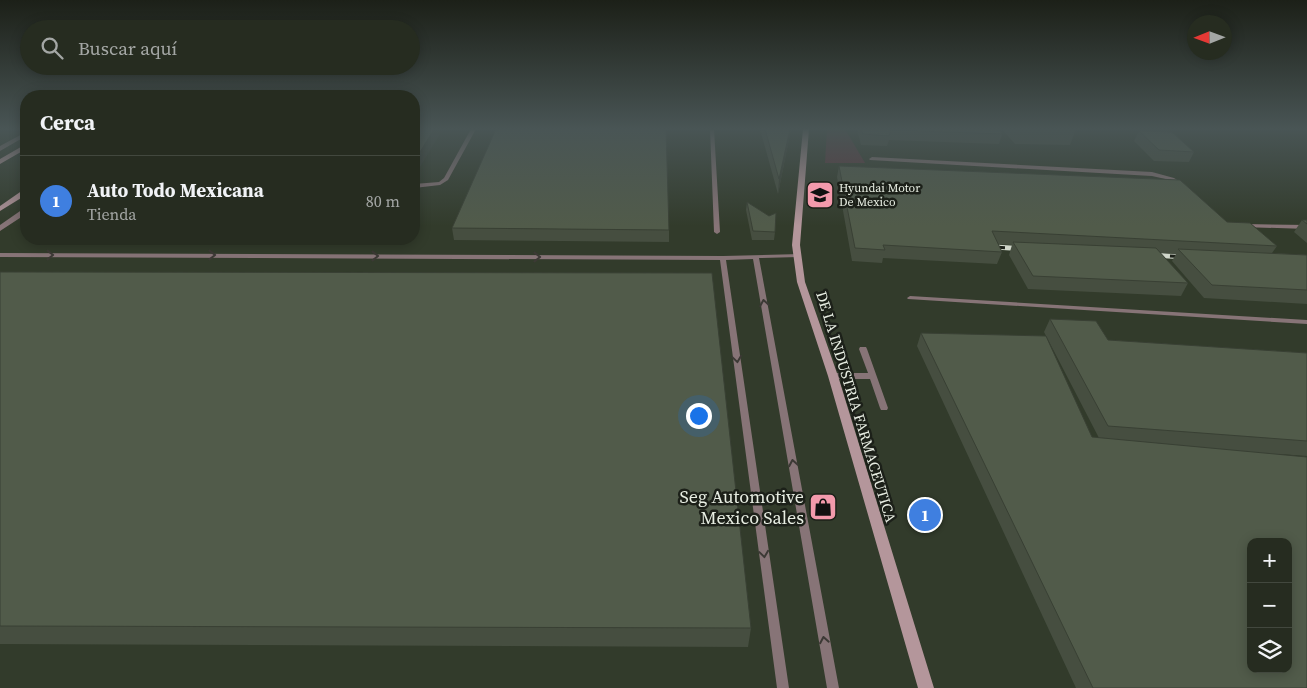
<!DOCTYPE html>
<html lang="es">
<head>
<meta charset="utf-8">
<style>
  :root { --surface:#262c20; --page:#2e3429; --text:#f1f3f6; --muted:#a4a7a5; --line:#42483e; --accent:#f39aac }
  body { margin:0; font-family:"Source Serif 4",serif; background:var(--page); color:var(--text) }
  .controls { position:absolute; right:15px; bottom:15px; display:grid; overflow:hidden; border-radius:10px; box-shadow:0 2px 12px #0003 }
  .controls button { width:45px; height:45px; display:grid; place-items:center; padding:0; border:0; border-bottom:1px solid var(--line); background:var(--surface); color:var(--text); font:25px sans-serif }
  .compass { position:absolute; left:1187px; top:15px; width:45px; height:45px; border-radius:50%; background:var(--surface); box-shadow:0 2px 12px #0003; rotate:269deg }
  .you { position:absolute; left:698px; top:415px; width:18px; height:18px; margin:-12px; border:4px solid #fff; border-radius:50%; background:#1a73e8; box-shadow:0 0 0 8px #1a73e833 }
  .badge { display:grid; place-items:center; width:32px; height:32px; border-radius:50%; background:var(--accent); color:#fff; font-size:16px; font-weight:700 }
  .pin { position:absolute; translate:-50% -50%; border:2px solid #fff; box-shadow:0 1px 5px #0006 }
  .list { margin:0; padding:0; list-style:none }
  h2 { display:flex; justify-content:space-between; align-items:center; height:65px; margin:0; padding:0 20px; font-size:21px }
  h2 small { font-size:16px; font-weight:400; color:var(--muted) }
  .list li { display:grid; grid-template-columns:32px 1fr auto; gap:15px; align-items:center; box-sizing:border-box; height:90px; padding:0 20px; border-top:1px solid var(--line) }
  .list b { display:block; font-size:19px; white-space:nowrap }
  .list p { margin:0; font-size:16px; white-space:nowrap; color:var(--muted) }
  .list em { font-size:16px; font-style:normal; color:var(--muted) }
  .icon { flex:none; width:28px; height:28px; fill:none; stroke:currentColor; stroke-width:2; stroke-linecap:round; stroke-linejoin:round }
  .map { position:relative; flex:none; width:1307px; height:688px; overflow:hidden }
  .search { position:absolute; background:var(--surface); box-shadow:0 2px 12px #0003; left:20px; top:20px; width:400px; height:55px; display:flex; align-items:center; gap:12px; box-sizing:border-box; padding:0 18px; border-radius:28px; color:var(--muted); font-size:19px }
  .panel { position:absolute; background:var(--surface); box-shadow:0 2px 12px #0003; left:20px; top:90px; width:400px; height:155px; border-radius:20px }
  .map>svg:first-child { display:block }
</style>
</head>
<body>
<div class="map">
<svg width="1307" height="688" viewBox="0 0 1307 688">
  <rect width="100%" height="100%" fill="#323b2b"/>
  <path fill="#5a363d" d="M827,129H845L865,163H825Z"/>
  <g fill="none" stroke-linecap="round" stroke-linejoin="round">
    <path fill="#877477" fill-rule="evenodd" d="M471,129H476L448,180L440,185L414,188V184L439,182L444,178Z
      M710,129H714L720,232L717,234L714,232Z
      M872,157L1152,172L1174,178L1185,185L1180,186L1170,180L1152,176L870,160L869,159Z
      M1244,224L1307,225V229L1242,227L1241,226Z
      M0,253L723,256L801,254V256L799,257L759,258L839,688H827L753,259L726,260L789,688H777L720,260L0,257Z
      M910,296L1307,320V324L908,299L907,298Z
      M860,347H866L867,349L888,408L887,410H881L880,408L870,379H833L829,376L833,373H868L859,349Z"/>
    <path fill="#877477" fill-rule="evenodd" d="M26,132V136L0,151V146Z
      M23,209H26V214L0,231V225Z"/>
    <path fill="#b4969b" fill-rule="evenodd" d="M803,129H809L800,245L805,282L838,376L934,688H918L828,376L797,282L792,245Z
      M26,144V149L0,164V159Z
      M23,190H26V195L0,211V206Z"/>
    <g stroke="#d1d7cb" stroke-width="5">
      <path id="rail" d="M995,247L1025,249
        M1150,255L1187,257"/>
    </g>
    <use href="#rail" stroke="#1c2019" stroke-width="3" stroke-dasharray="10" stroke-linecap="butt"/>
  </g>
  <path fill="#464e40" d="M760,129H791L778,194Z
    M857,129H999L1002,134L999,144L889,140L887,146L861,145Z
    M1002,129H1076L1070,145L1015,144Z
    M1139,131L1194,152L1189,162L1154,161L1134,141Z
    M839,166L1227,222L1277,246L1272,253L1307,255V304L1204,298L1172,261L1176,254L1160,253L1188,283L1181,296L1028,289L1009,255L1012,245L998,244L1002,252L997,264L883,258L882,263L852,261L837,177Z
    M747,202L775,232L774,240H752L746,210Z
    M1302,220H1307V243L1294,232Z
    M452,228L669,230V242L454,240Z
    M0,272L751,628L748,647L0,644Z
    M1050,319L1108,340L1307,353V456L1279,454L1307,688H1076L917,346L921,333L1092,437L1099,438L1044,332Z"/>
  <path fill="#394034" d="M434,129H443L414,177V162Z
    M790,129H791L778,194L779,179Z"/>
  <path fill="#515b4a" stroke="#394034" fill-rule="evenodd" d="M414,129H434L414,162Z
    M496,129H666L669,230L452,228Z
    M765,129H790L779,179Z
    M861,129H999L1002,134L891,130L889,136L863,134Z
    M1139,131L1172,132L1194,152L1159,150Z
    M839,166L1180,180L1227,222L1250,223L1277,246L992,231L1002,252L883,245L885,250L855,248Z
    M747,202L769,216L776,213L775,232L753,231Z
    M1302,220H1307V224Z
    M1013,242L1156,248L1188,283L1033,276Z
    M1178,249L1307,255V290L1212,285Z
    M0,272L712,273L751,628L0,626Z
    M1050,319L1096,321L1108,340L1307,353V441L1108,426Z
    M921,333L1046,336L1092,437L1307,457V688H1093ZM1251,542H1288V669H1251Z"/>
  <defs><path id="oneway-chevron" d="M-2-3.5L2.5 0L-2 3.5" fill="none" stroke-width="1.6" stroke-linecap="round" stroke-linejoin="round" transform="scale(1.25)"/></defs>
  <g stroke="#3c3935">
    <use href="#oneway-chevron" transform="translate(50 255)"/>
    <use href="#oneway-chevron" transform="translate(212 255)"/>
    <use href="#oneway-chevron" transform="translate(375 256)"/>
    <use href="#oneway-chevron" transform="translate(537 257)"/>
    <use href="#oneway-chevron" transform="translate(764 303) rotate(-100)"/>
    <use href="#oneway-chevron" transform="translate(737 359) rotate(82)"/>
    <use href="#oneway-chevron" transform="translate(793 463) rotate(-100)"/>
    <use href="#oneway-chevron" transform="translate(764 554) rotate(82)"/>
    <use href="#oneway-chevron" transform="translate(824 640) rotate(-100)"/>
  </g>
  <linearGradient id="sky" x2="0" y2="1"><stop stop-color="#1c2018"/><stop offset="0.57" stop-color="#495555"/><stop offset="1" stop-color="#495555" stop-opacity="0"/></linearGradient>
  <rect width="1307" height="226" fill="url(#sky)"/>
  <defs>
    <g id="university-square" transform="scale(1.4375)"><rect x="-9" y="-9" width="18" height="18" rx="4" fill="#f39aac" stroke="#1c2019"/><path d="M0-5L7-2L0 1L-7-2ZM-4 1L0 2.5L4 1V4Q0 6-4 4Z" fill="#111"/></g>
    <g id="shop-square" transform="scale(1.4375)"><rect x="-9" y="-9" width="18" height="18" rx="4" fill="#f39aac" stroke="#1c2019"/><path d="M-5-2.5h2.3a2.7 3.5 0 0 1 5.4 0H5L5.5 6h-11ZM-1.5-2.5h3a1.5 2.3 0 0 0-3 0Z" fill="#111"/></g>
  </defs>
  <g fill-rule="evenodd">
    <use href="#university-square" x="820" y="195"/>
    <use href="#shop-square" x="823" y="507"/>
  </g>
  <g text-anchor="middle" stroke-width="5" stroke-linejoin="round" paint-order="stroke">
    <g font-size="12" fill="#e8eee3" stroke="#1c2019" text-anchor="start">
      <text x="839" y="192">Hyundai Motor<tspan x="839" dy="14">De Mexico</tspan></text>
    </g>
    <g font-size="15" fill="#e8eee3" stroke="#1c2019">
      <text transform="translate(856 407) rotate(73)" y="5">DE LA INDUSTRIA FARMACEUTICA</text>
    </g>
    <g font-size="18" fill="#e8eee3" stroke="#1c2019" text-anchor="end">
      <text x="804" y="503">Seg Automotive<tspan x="804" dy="21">Mexico Sales</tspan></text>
    </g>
  </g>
</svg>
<div class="controls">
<button>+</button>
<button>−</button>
<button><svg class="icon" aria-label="layers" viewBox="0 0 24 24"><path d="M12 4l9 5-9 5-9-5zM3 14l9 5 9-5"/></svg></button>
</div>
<svg class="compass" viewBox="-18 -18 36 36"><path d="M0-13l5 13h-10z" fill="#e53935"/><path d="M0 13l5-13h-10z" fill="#a4a7a5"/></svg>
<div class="you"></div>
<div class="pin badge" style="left:925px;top:515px;background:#3f7fe0">1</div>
<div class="search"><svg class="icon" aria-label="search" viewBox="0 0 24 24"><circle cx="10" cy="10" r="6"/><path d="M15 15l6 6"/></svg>Buscar aquí</div>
<section class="panel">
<h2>Cerca<small></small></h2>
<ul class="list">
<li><span class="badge" style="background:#3f7fe0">1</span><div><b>Auto Todo Mexicana</b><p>Tienda</p></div><em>80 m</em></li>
</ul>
</section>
</div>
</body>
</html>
